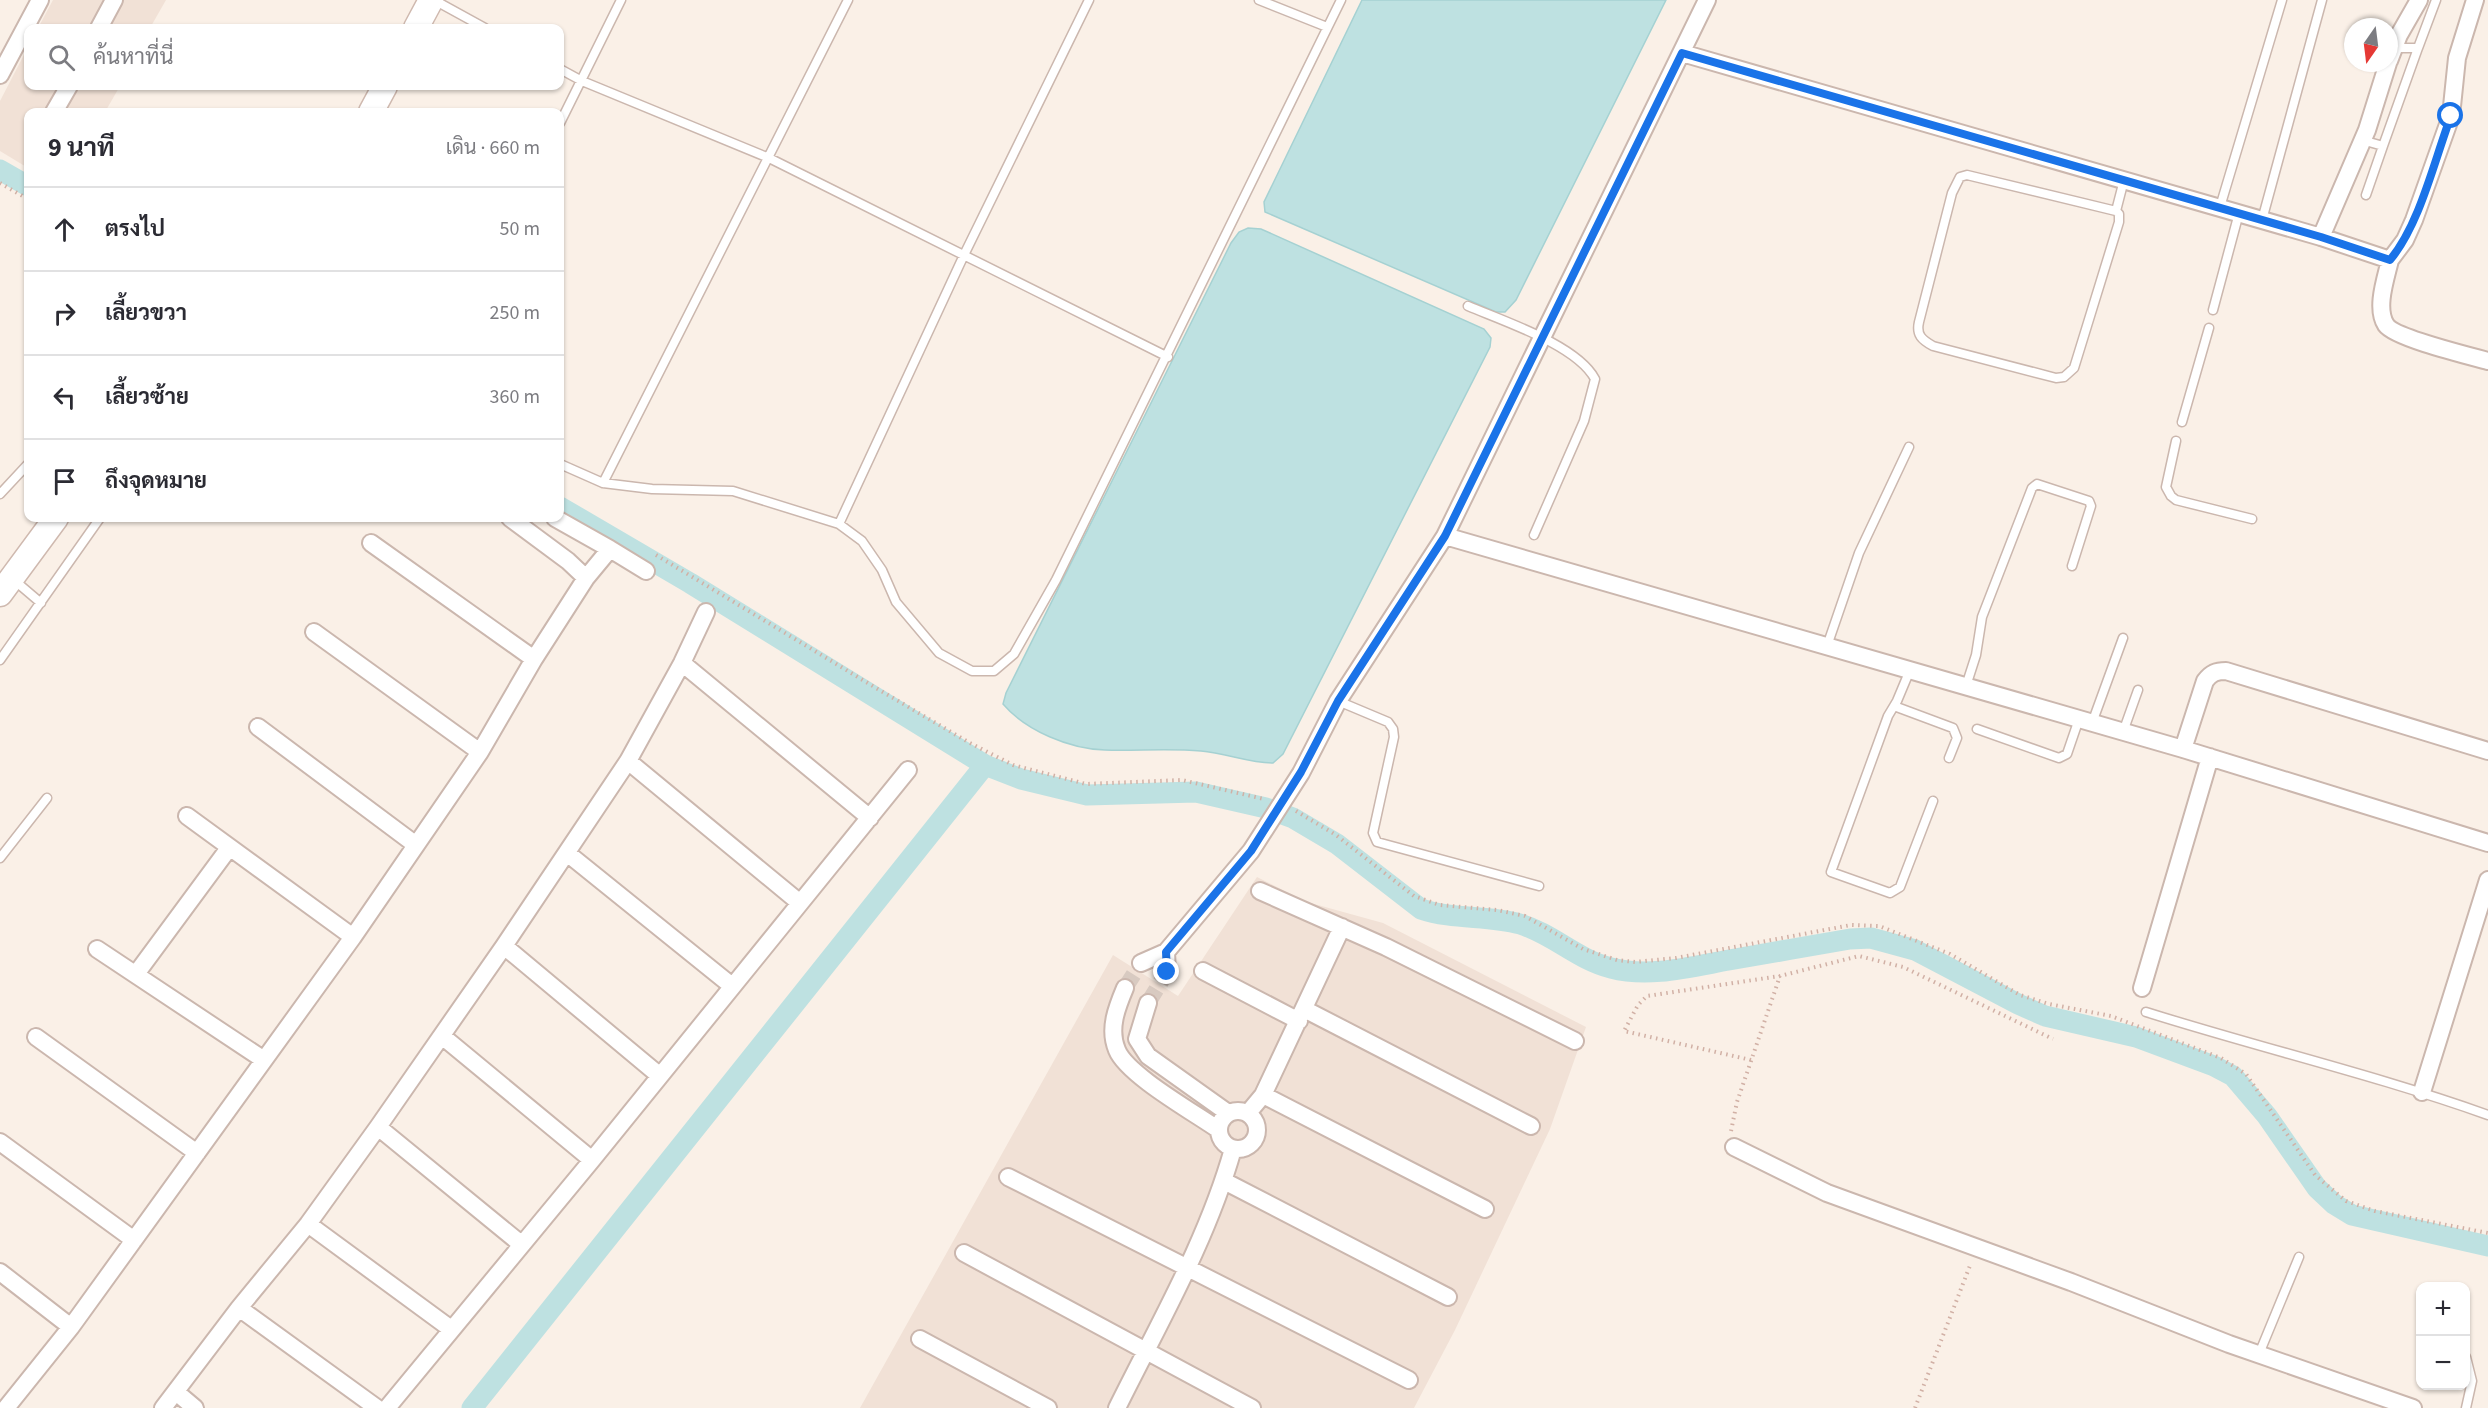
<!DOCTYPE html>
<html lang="th">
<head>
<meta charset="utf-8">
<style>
  :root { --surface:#fff; --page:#f7f7f7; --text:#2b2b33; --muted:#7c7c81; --line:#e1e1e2 }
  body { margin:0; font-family:"Source Sans 3",Sarabun,sans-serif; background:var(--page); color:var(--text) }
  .controls { position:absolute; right:18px; bottom:18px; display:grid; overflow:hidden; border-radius:12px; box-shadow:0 2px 4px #0004 }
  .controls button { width:54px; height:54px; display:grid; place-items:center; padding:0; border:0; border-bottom:2px solid var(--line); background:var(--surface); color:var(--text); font:30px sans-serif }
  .compass { position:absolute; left:2344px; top:18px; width:54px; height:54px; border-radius:50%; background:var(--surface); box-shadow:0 2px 4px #0004; rotate:194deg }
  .stop { position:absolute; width:18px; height:18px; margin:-14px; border:4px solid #1a73e8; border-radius:50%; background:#fff }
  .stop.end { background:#1a73e8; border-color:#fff; box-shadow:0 2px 6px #0008 }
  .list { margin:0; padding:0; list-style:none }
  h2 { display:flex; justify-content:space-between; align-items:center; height:78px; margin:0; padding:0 24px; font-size:26px }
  h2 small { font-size:20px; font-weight:400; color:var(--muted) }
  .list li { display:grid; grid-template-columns:39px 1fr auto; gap:18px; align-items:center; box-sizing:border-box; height:84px; padding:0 24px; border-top:2px solid var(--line) }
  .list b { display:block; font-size:22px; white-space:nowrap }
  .list em { font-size:20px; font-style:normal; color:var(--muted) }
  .icon { flex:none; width:33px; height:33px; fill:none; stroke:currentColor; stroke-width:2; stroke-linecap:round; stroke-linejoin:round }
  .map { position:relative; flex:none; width:2488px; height:1408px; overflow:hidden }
  .search { position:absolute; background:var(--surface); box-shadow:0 2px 4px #0004; left:24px; top:24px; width:540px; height:66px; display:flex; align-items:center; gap:15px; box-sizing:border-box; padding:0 21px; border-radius:12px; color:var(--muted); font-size:22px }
  .panel { position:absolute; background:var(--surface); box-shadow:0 2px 4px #0004; left:24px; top:108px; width:540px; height:414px; border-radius:12px }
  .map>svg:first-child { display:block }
</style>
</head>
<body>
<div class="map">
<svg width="2488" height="1408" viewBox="0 0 2488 1408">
  <rect width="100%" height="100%" fill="#faf0e7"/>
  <path fill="#f1e1d6" d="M53,0H166L150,28H38Z
    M28,47V86H120L105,112H28V168L0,151V101Z
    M1257,877L1307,902L1383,923L1586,1027L1550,1129L1455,1330L1414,1408H860L1113,955L1178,996Z"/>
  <path fill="#bee1e1" stroke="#a5d1d2" stroke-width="1.5" d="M1362,0H1666L1516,300L1505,312H1496L1265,212L1264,202Z
    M1248,228L1261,229L1484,329L1491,338L1490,347L1283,754L1273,763C1249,763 1226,753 1201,751C1169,748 1137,751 1105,750C1070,749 1026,731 1003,704L1006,693L1231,243L1239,232Z"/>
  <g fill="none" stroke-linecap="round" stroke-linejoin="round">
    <path stroke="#bee1e1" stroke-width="21" d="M0,170L28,186
      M560,507L690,583L985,765L1021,779L1087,795L1196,792L1266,808L1293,818L1337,844L1421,909C1453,920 1488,915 1520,924C1553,934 1578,960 1611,968C1649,978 1690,967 1729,960C1769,953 1810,946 1850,939L1871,938L1915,950L2018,1004L2045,1016L2136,1037L2214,1066L2233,1076L2267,1116L2317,1188L2334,1204L2352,1215L2488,1246
      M472,1408L985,765"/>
    <path stroke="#d8cac1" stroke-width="16" stroke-dasharray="16 8" stroke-linecap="butt" d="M1125,988L1141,963
      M1148,1003L1167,972"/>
    <g stroke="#cbb7ae" stroke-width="11">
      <path id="lane" d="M434,0L485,28
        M1259,0L1327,27
        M2418,48L2436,0
        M560,69L582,81L769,158L1168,357
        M560,123L621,0
        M2362,140L2383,146L2418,48H2394
        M2366,195L2383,146
        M2220,207L2282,0
        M2116,211L1967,175L1960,177L1952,193L1919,322C1916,335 1922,340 1933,346L2056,378L2064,377L2074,368L2119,222V214L2116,211L2124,180
        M2262,220L2322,0
        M1468,306C1503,321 1577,345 1595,379L1584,421L1534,535
        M2213,310L2239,213
        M2182,422L2209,328
        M2176,441L2166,487L2171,496L2176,500L2252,519
        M560,464L603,483L652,489L733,491L839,524L862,541L882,570L896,602L939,653L972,671H994L1014,654L1056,580L1341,0
        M603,483L848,0
        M0,494L28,464
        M839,524L964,255L1089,0
        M14,580L41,603
        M1827,646L1859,553L1909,447
        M0,660L100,518
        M1910,670L1897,701L1888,716L1831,872L1890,893L1900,887L1933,801
        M1966,686L1976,655L1982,617L2032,488L2037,484L2089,501L2091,506L2072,566
        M1338,701L1388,722L1393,729L1394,737L1373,833L1377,842L1539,886
        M1894,706L1953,728L1957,738L1949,758
        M2092,723L2123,638
        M1977,729L2059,758L2067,754L2079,719
        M2123,732L2138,690
        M0,858L47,798
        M2146,1012C2260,1048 2376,1075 2488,1115
        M2259,1354L2299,1257
        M2466,1357L2472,1381L2466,1408"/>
    </g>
    <g stroke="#cbb7ae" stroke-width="20">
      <path id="street" d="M99,28L114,0
        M1682,53L2321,237L2390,260C2386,278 2375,308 2386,325C2395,338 2470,356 2488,361
        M2389,61L2399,35L2419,0
        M0,75L40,0
        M54,112L69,86
        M2321,237L2367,130L2388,63
        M2390,260L2405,240L2414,220L2451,116L2457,58L2475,0
        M555,518L610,549
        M1445,536L2183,749L2488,843
        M371,543L534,659
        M586,578L610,549L646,571
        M314,632L480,752
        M682,663L870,818
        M258,727L416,845
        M2183,749L2205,681C2211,673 2216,671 2226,671L2488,751
        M628,761L800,903
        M187,816L353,937
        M567,853L732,986
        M1260,891L1386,947L1575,1041
        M504,946L660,1076
        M97,949L264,1060
        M1166,952L1167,972
        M1141,963L1166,952L1251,851L1301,773L1338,701L1445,536L1707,0
        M1203,971L1299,1021
        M136,974L229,848
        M1125,988C1117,1007 1108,1029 1117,1050C1127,1075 1195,1113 1219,1130
        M2142,988L2210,757
        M1148,1003L1137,1039L1148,1056L1228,1113
        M1304,1009L1531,1126
        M442,1036L592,1160
        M36,1037L197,1153
        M2422,1092L2488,880
        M1263,1095L1485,1209
        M1219 1130a19 19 0 1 1 38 0a19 19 0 1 1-38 0Z
        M1248,1113L1263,1095L1342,927
        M378,1127L521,1244
        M0,1142L134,1240
        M1734,1147L1827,1193L2071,1282L2229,1344L2413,1408
        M1008,1177L1409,1380
        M1224,1181L1448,1297
        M308,1224L451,1329
        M964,1253L1252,1408
        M0,1272L71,1327
        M239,1308L377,1408
        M920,1339L1048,1408
        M176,1392L195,1408
        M6,1408L71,1327L353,937L480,752L534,659L586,578L568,561L510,518
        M163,1408L239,1308L308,1224L378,1127L504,946L628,761L682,663L706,612
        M387,1408L592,1160L908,770
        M1117,1408C1159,1323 1207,1241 1233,1149"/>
    </g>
    <g stroke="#cfb9af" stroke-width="27">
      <path id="secondary" d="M416,28L431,0
        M371,112L385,86
        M0,594L56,518"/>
    </g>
    <path stroke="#d1b0a5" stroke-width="4" stroke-dasharray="1.5 4.5" stroke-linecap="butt" d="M0,183L28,199
      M656,555L871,685L970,743L1013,765L1086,784L1182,780L1264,799
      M1296,811L1336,835L1414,896L1440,905L1497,910L1525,916L1583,949L1617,960L1635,962L1676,958L1851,925L1879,926L1950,954L2020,995L2049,1004L2111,1016L2221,1058L2246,1074L2315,1175L2346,1201L2375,1211L2488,1233
      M1751,1060L1624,1031L1638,1005L1647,996L1780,976L1859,956L1903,967L2053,1039
      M1731,1131L1737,1102L1780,976
      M1915,1408L1971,1263"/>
    <use href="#lane" stroke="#fff" stroke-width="8"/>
    <use href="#street" stroke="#fff" stroke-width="16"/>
    <use href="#secondary" stroke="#fff" stroke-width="24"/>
  </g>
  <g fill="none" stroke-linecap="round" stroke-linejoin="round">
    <path stroke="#1a73e8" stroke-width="8" d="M1167,972L1166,952L1251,851L1301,772L1338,701L1445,536L1682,53L2321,237L2390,260C2420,224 2434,161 2451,116"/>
  </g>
</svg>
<div class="controls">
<button>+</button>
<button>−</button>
</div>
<svg class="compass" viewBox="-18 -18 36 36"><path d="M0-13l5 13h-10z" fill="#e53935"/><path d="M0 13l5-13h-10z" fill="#7c7c81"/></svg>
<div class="stop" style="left:2451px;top:116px"></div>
<div class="stop end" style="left:1167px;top:972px"></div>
<div class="search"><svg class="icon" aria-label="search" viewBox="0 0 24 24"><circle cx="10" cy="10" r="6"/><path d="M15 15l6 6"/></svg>ค้นหาที่นี่</div>
<section class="panel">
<h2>9 นาที<small>เดิน · 660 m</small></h2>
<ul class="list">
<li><svg class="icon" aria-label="ahead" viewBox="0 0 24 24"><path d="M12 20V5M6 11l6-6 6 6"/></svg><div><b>ตรงไป</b></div><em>50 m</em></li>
<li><svg class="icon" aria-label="right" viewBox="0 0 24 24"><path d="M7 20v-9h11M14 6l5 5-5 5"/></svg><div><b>เลี้ยวขวา</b></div><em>250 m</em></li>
<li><svg class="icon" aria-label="left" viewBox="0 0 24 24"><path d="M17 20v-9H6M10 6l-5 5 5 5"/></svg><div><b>เลี้ยวซ้าย</b></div><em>360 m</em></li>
<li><svg class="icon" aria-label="arrive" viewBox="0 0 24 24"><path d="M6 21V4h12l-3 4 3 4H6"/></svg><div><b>ถึงจุดหมาย</b></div></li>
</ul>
</section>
</div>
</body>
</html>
